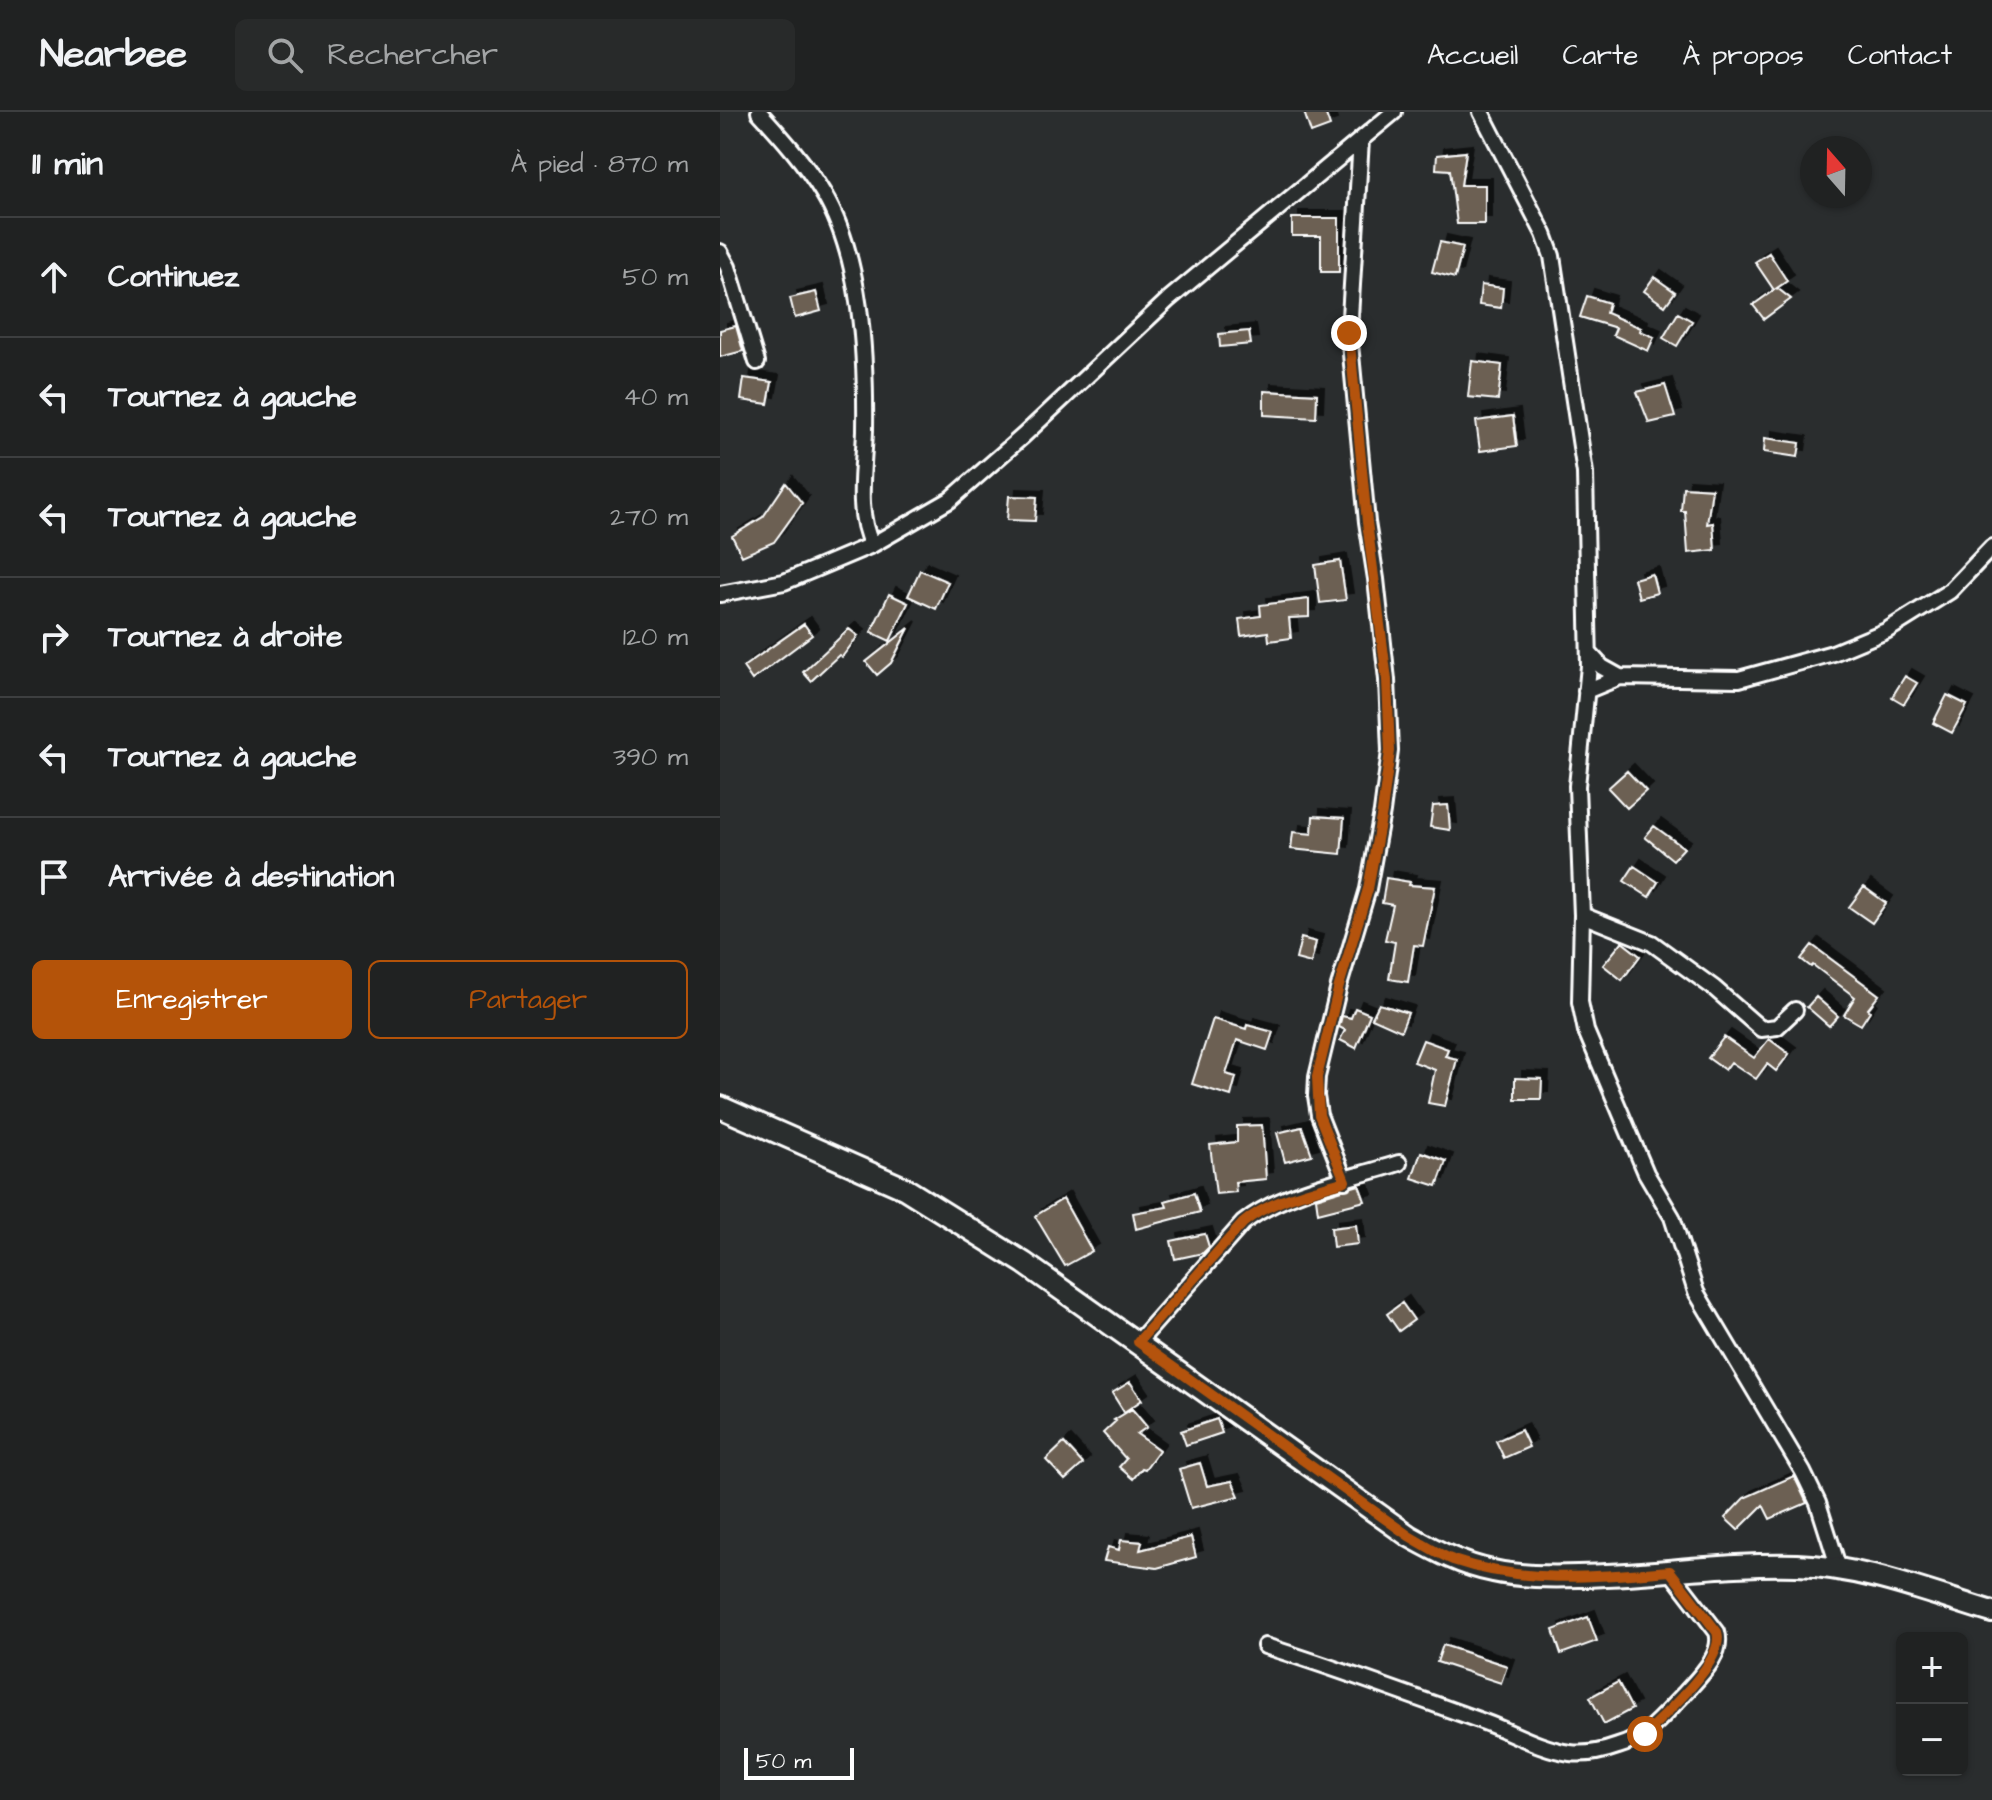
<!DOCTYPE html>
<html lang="fr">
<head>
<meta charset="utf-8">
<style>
  :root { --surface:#202222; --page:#282a2a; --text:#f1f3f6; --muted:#a2a4a5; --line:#3d3f40; --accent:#b45309 }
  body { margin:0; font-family:"Architects Daughter",sans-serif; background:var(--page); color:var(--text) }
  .controls { position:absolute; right:24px; bottom:24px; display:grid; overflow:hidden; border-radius:12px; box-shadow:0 2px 6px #0004 }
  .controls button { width:72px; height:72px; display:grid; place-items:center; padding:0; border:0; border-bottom:2px solid var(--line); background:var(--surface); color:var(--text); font:40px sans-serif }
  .compass { position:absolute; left:1080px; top:24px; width:72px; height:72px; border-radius:50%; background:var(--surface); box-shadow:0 2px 6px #0004; rotate:340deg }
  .scale { position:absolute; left:24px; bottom:20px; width:110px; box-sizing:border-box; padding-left:8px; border:4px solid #fff; border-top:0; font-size:22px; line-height:28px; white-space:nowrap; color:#fff; -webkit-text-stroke:6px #2a2d2e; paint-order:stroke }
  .stop { position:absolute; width:24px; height:24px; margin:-18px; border:6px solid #b45309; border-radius:50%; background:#fff }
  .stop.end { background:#b45309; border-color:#fff; box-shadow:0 2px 8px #0008 }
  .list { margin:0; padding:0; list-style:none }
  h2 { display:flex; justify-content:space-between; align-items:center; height:104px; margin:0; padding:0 32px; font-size:34px }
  h2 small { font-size:26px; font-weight:400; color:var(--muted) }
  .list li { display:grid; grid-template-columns:52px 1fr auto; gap:24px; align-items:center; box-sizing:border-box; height:120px; padding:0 32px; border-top:2px solid var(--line) }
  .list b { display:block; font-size:30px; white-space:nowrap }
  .list em { font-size:26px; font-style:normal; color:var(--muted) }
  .actions { display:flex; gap:16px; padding:24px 32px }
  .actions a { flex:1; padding:18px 0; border:2px solid var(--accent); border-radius:12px; text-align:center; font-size:28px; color:var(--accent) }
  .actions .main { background:var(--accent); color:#fff }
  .icon { flex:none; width:44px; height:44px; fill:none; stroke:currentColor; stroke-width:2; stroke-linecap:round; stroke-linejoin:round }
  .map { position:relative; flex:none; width:1272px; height:1688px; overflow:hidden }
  header { display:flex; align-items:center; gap:48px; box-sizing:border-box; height:112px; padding:0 40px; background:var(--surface); border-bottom:2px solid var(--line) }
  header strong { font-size:38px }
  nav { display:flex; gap:44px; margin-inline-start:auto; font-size:28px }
  .search { width:560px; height:72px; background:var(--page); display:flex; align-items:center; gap:20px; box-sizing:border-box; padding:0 28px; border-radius:12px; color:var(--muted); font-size:30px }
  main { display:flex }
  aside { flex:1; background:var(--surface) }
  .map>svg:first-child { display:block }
</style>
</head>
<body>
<header>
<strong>Nearbee</strong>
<div class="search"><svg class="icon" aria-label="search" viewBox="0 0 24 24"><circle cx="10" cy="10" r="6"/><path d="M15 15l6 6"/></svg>Rechercher</div>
<nav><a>Accueil</a><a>Carte</a><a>À propos</a><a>Contact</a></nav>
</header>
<main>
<aside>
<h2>11 min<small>À pied · 870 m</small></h2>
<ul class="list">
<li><svg class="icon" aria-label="ahead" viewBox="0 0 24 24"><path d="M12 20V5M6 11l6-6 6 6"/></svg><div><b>Continuez</b></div><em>50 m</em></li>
<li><svg class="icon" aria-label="left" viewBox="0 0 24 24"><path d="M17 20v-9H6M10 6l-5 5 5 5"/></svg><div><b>Tournez à gauche</b></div><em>40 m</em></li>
<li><svg class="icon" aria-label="left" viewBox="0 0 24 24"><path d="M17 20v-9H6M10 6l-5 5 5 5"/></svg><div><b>Tournez à gauche</b></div><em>270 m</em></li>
<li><svg class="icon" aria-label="right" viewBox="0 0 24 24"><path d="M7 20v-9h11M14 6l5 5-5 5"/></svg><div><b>Tournez à droite</b></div><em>120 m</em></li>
<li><svg class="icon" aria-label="left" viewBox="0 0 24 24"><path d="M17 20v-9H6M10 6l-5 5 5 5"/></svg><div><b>Tournez à gauche</b></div><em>390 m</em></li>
<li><svg class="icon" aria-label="arrive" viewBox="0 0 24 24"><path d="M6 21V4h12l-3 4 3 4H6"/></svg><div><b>Arrivée à destination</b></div></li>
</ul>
<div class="actions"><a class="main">Enregistrer</a><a>Partager</a></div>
</aside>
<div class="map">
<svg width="1272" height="1688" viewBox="0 0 1272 1688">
  <defs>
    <filter id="shadow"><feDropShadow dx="7" dy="-7" stdDeviation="0" flood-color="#0009"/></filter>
  </defs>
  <rect width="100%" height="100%" fill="#2a2d2e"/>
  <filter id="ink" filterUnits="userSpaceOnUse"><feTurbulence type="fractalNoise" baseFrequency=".0125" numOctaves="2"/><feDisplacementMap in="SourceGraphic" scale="16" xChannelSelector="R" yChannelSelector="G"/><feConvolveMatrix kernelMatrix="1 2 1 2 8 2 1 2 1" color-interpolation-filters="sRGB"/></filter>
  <g filter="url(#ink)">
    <path fill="#6c6052" stroke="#fff" stroke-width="2" filter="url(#shadow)" d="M584,0H605L610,14L591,21Z
      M746,40L741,73H765V112H737L730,58L716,57L717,43Z
      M572,106H619V160H601V124H572Z
      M720,130L743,135L735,166L712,160Z
      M1049,141L1067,169L1054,178L1035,150Z
      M934,165L955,180L945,194L924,179Z
      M761,173L783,176L781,196L759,193Z
      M1057,176L1071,187L1044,207L1033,193Z
      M96,180L101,199L75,206L70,186Z
      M867,184L889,191L886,201L921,216L920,219L934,225L928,239L893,223L896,216L860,205Z
      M958,201L972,209L957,234L943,226Z
      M16,214L23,239L0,245V218Z
      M529,219L531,232L500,235L499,222Z
      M752,249L782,253L778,288L748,285Z
      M24,266L52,270L48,292L21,288Z
      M945,273L955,305L929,311L917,280Z
      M544,279L597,282L596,306L544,303Z
      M793,304L797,334L760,339L756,309Z
      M1045,326L1080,331L1078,345L1044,340Z
      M66,371L82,391L54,430L22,444L12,424L43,405Z
      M963,375L992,377L987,412L993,411L995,438L968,441L965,399H961Z
      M289,384L317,385L315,409L287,408Z
      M620,449L626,488L600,491L595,453Z
      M200,458L228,470L216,497L188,484Z
      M932,462L937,481L919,486L914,467Z
      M169,482L188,491L170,529L151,520Z
      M589,487V505L569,506L571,526L549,529L548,520L521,524L519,507L541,504L540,493Z
      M84,512L92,523L32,568L23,555Z
      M189,516L171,551L157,563L146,550Z
      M129,517L138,524L122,545L119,543L91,569L83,560Z
      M1185,564L1197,571L1184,592L1172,585Z
      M1227,583L1247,593L1232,621L1213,611Z
      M907,659L926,679L907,696L888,676Z
      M728,693L730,718L710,715L713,694Z
      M593,704L624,706L621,742L571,737L573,720L592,722Z
      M934,714L964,736L953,748L925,725Z
      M914,754L938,770L929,785L904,769Z
      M666,766L690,770L689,773L715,775L703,834L694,833L688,870L669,867L675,830L665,828L673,793L662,791Z
      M1144,775L1166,791L1152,811L1129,795Z
      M581,826L596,830L591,851L576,847Z
      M902,830L920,844L902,868L883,853Z
      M1092,833L1159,883L1148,897L1150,899L1141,913L1124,903L1135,885L1093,853L1091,855L1081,847Z
      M1096,885L1118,904L1109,914L1087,895Z
      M659,892L688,901L681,919L652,906Z
      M635,896L650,902L636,936L620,928L625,918L619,915L622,904L631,906Z
      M493,907L526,917L527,913L553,920L547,938L517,928L506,962L516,965L511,984L472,972Z
      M1004,925L1034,946L1049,927L1069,942L1056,959L1047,952L1036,967L1011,950L1005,958L988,946Z
      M703,928L728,937L725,944L737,947L725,994L708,991L715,958L694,950Z
      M795,966L822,967L821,987H795Z
      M542,1013L546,1067L515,1070L516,1080L496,1082L490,1033L517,1030V1014Z
      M582,1015L592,1043L565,1050L557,1021Z
      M701,1040L726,1049L717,1074L692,1066Z
      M639,1073L645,1089L598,1101L596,1086Z
      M474,1081L480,1100L416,1117L413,1101L447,1095L445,1089Z
      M343,1087L372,1139L345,1154L315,1104Z
      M636,1113L638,1132L613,1135L611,1116Z
      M485,1122L489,1135L483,1141L455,1147L451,1129Z
      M682,1191L694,1208L679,1219L667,1202Z
      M410,1270L422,1288L404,1300L392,1281Z
      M412,1297L427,1315L417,1322L439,1338L425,1357L422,1356L413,1367L399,1355L406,1347L383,1321L396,1309L394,1308Z
      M497,1307L502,1321L466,1333L461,1319Z
      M801,1318L809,1335L784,1346L776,1329Z
      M344,1331L363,1352L345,1368L326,1348Z
      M480,1351L487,1374L512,1369L519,1384L471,1396L459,1357Z
      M1074,1364L1087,1391L1050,1407L1043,1393L1018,1418L1005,1406L1024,1386Z
      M471,1425L476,1445L437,1456L384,1449L388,1435L399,1438L401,1428L422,1430L420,1438Z
      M868,1505L877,1529L841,1542L833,1518Z
      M723,1533L787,1554L781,1571L717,1550Z
      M898,1570L912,1597L884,1612L870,1585Z"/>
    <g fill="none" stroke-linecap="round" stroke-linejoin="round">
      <g stroke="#fff" stroke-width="20">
        <path id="street" d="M39,0C62,25 85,51 103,81C142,145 146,245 145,318C144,354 135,400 152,433
          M761,0L824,122L832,144L865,361L869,554L857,674L862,803L860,890L866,919L926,1061L952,1105L976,1180L1083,1360L1098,1391L1119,1457
          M0,140L8,155L37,250
          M0,482L64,470L152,433L230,388L303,324L449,187L674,0
          M869,541L882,555L900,565
          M866,579L900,565L1019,567L1113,541L1166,519L1230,479L1272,435
          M862,803L932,831L994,876L1041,917L1057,915L1075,898
          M625,1069L599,1003L596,984L597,965L619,874L648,777L662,700L670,639L667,568L656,467L647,410L629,221L641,28
          M418,1230L523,1111C563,1079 630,1067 679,1051
          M545,1534C619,1557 691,1584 764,1610C792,1620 820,1637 850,1641C865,1643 884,1639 898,1634C927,1626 944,1602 964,1582C978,1566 1004,1543 997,1520L950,1459"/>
      </g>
      <g stroke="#fff" stroke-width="26">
        <path id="secondary" d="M0,995L184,1076L304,1151L689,1424C716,1439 742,1453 773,1459C800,1465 830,1465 858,1464C931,1463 1004,1451 1077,1453C1144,1455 1209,1481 1272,1500"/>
      </g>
      <use href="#street" stroke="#2a2d2e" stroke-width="14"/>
      <use href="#secondary" stroke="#2a2d2e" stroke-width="20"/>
    </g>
  </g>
  <g fill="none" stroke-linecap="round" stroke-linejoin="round" filter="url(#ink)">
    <path stroke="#b45309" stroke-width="10" d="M629,221L647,410L667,568L670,639L662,700L648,777L619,874L597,965L599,1003L625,1069C590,1080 552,1087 523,1111L418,1230L689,1424C703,1432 718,1442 733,1448C803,1472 877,1465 950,1459L997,1520C1006,1549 944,1602 925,1622"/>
  </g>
</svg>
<div class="controls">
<button>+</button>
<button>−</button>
</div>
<svg class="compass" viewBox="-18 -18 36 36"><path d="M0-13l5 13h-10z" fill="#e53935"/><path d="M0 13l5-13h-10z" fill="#a2a4a5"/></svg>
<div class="scale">50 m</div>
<div class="stop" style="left:925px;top:1622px"></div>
<div class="stop end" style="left:629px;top:221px"></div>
</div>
</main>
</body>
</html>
